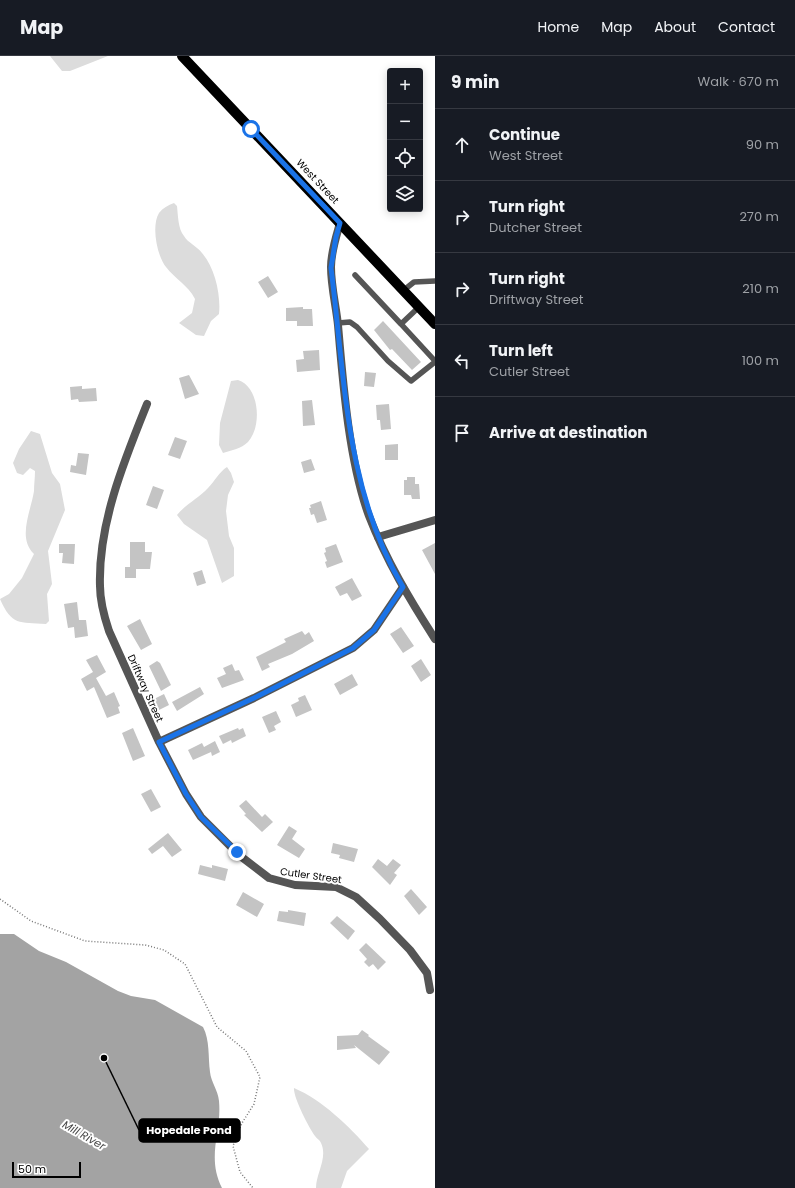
<!DOCTYPE html>
<html lang="en">
<head>
<meta charset="utf-8">
<style>
  :root { --surface:#171b24; --page:#242831; --text:#f1f3f6; --muted:#9ea1a6; --line:#363941 }
  body { margin:0; font-family:Poppins,sans-serif; background:var(--page); color:var(--text) }
  .controls { position:absolute; right:12px; top:12px; display:grid; overflow:hidden; border-radius:4px; box-shadow:0 2px 10px #0003 }
  .controls button { width:36px; height:36px; display:grid; place-items:center; padding:0; border:0; border-bottom:1px solid var(--line); background:var(--surface); color:var(--text); font:20px sans-serif }
  .scale { position:absolute; left:12px; bottom:10px; width:69px; box-sizing:border-box; padding-left:4px; border:2px solid #000; border-top:0; font-size:11px; line-height:14px; white-space:nowrap; color:#000; -webkit-text-stroke:3px #fff; paint-order:stroke }
  .stop { position:absolute; width:12px; height:12px; margin:-9px; border:3px solid #1a73e8; border-radius:50%; background:#fff }
  .stop.end { background:#1a73e8; border-color:#fff; box-shadow:0 1px 4px #0008 }
  .list { margin:0; padding:0; list-style:none }
  h2 { display:flex; justify-content:space-between; align-items:center; height:52px; margin:0; padding:0 16px; font-size:17px }
  h2 small { font-size:13px; font-weight:400; color:var(--muted) }
  .list li { display:grid; grid-template-columns:26px 1fr auto; gap:12px; align-items:center; box-sizing:border-box; height:72px; padding:0 16px; border-top:1px solid var(--line) }
  .list b { display:block; font-size:15px; white-space:nowrap }
  .list p { margin:0; font-size:13px; white-space:nowrap; color:var(--muted) }
  .list em { font-size:13px; font-style:normal; color:var(--muted) }
  .icon { flex:none; width:22px; height:22px; fill:none; stroke:currentColor; stroke-width:2; stroke-linecap:round; stroke-linejoin:round }
  .map { position:relative; flex:none; width:435px; height:1132px; overflow:hidden }
  header { display:flex; align-items:center; gap:24px; box-sizing:border-box; height:56px; padding:0 20px; background:var(--surface); border-bottom:1px solid var(--line) }
  header strong { font-size:19px }
  nav { display:flex; gap:22px; margin-inline-start:auto; font-size:14px }
  main { display:flex }
  aside { flex:1; background:var(--surface) }
  .map>svg:first-child { display:block }
</style>
</head>
<body>
<header>
<strong>Map</strong>
<nav><a>Home</a><a>Map</a><a>About</a><a>Contact</a></nav>
</header>
<main>
<div class="map">
<svg width="435" height="1132" viewBox="0 0 435 1132">
  <rect width="100%" height="100%" fill="#fff"/>
  <path fill="#dcdcdc" d="M50,0H108L70,15H62Z
    M174,147L177,150C178,159 178,173 184,180C188,187 197,190 202,197C215,212 221,239 219,258L211,265L204,280L196,279L179,267L192,257L195,243C188,229 175,223 166,211C157,200 151,170 159,157C163,152 168,149 174,147Z
    M238,324C260,331 262,371 248,386C241,393 232,394 223,397L219,389L220,367L231,325Z
    M31,375L40,378L52,417L60,428L65,454L48,495L52,528L47,538L49,565L46,568C19,566 12,570 0,543L9,538L22,522L34,498C17,482 31,455 34,435C34,428 35,422 35,415L30,412L23,419L17,417L13,407L19,393Z
    M227,411L231,417L234,426L228,439L226,455L229,480L234,492V520L222,527L207,484L184,468L177,459C186,448 199,442 208,432C215,425 219,416 227,411Z
    M294,1032C322,1044 349,1070 369,1093L347,1115L341,1132H316C316,1117 328,1102 321,1087C320,1084 317,1083 315,1080C309,1072 293,1041 294,1032Z"/>
  <path fill="#a3a3a3" d="M0,878H14L39,895L66,906L118,935L131,940L155,944L203,971C210,984 208,1001 210,1016C211,1026 218,1034 219,1045C222,1076 206,1100 222,1132H0Z"/>
  <path fill="#c4c4c4" d="M268,220L278,236L268,242L258,226Z
    M303,251V253H312L313,270H297V265H286V252Z
    M383,265L421,306L412,314L392,293L390,294L374,274Z
    M319,294L320,314L297,316L296,304L304,303L303,295Z
    M365,316L376,317L374,331L364,330Z
    M189,319L199,338L185,343L179,322Z
    M82,330V333L96,332L97,345L79,346L78,343L71,344L70,331Z
    M312,344L315,369L303,370L302,345Z
    M389,348L391,373L381,374L380,364H377L376,349Z
    M175,381L187,385L180,403L168,399Z
    M398,388V404H385V389Z
    M78,397L89,398L86,419L70,416L71,409L76,410Z
    M311,403L315,414L304,417L301,406Z
    M407,421H415V428H419L420,443H412L411,439H404V424H407Z
    M153,430L164,434L157,453L146,449Z
    M321,445L327,464L317,467L314,458L311,459L309,452H311L310,449Z
    M130,486H145V496H152L150,513H136V522H125V511H130Z
    M435,487V518L422,494Z
    M59,488H75L74,508L62,507L63,497H59Z
    M336,488L343,506L327,512L325,506L327,505L324,497L326,496L325,492Z
    M202,514L206,527L197,530L193,517Z
    M352,522L362,540L352,545L347,537L340,540L335,531Z
    M77,546L79,564H86L88,580L75,582L74,571L68,572L64,548Z
    M140,563L152,588L141,594L127,570Z
    M401,571L414,590L403,597L390,578Z
    M302,575L305,579L309,576L314,585L292,598L268,608L270,611L262,615L256,601L286,586L284,583Z
    M97,599L106,616L96,622L106,640L114,636L120,650L118,651L120,657L107,662L94,631L87,635L81,623L93,616L86,604Z
    M421,603L431,619L421,626L411,610Z
    M157,605L160,607L171,629L161,635L149,610Z
    M232,608L235,615L239,614L244,624L222,632L217,622L226,618L223,612Z
    M352,618L358,629L340,639L334,628Z
    M200,631L204,638L177,655L172,646Z
    M164,638L169,649L159,654L154,643Z
    M305,639L312,654L296,661L291,649L299,645L298,642Z
    M276,655L281,666L274,670L276,674L269,677L262,661Z
    M133,672L145,700L133,705L122,677Z
    M238,672L239,674L243,672L246,680L232,687L231,684L223,688L219,680Z
    M215,685L220,696L212,700L211,696L193,704L188,694L202,687L204,691Z
    M151,733L161,751L151,756L141,738Z
    M246,744L262,761L265,758L273,766L262,776L244,759L246,758L239,750Z
    M289,770L297,775L292,783L305,793L299,802L277,789Z
    M168,777L182,794L172,801L163,790L152,798L148,793Z
    M333,787L358,793L354,806L339,802L340,799L331,797Z
    M378,803L387,810L393,803L401,809L394,817L397,819L390,829L372,811Z
    M200,809L212,812V809L228,813L225,825L198,818Z
    M411,833L427,851L419,859L404,840Z
    M243,836L264,848L257,861L236,849Z
    M288,854L306,857L304,870L277,865L279,855L288,856Z
    M337,860L355,875L348,884L330,867Z
    M366,887L386,906L378,914L373,908L369,911L364,906L367,903L359,894Z
    M362,974L369,979L368,980L390,996L379,1009L354,989L356,992L337,994V980L358,979Z"/>
  <g fill="none" stroke-linecap="round" stroke-linejoin="round">
    <path stroke="#777" stroke-width="1.5" stroke-dasharray="1 2" stroke-linecap="butt" d="M0,843L31,865L85,885L145,889L164,894L185,908L217,971L246,995L260,1021L254,1048L242,1067L233,1090L240,1116L253,1132"/>
    <path stroke="#555" stroke-width="5.5" d="M355,219L401,268L419,251
      M404,234L414,226L435,225
      M338,267L350,266L357,271L388,305L411,325L435,306
      M401,268L435,305"/>
    <path stroke="#555" stroke-width="8" d="M147,348C124,405 98,468 100,530C100,546 104,560 109,575L159,686L254,642L353,592L374,574L403,531
      M378,481L435,464
      M159,686L186,738L201,761L239,799L269,822L295,829L336,831L356,841L380,863L410,894L427,917L430,934"/>
    <path stroke="#555" stroke-width="8" d="M340,167C336,181 331,196 331,211C331,230 336,250 338,269C343,328 349,405 369,460C386,504 410,544 435,583"/>
    <path stroke="#000" stroke-width="10" d="M182,0L435,268"/>
  </g>
  <g fill="none" stroke-linecap="round" stroke-linejoin="round">
    <path stroke="#1a73e8" stroke-width="5" d="M237,796L201,761L186,738L159,686L254,642L353,592L374,574L403,531C345,434 345,321 331,212L336,181L340,167L251,73"/>
  </g>
  <g text-anchor="middle" stroke-width="4" stroke-linejoin="round" paint-order="stroke">
    <g font-size="10" fill="#000" stroke="#fff">
      <text transform="translate(318 125) rotate(47)" y="4">West Street</text>
      <text transform="translate(146 632) rotate(66)" y="4">Driftway Street</text>
      <text transform="translate(311 819) rotate(8)" y="4">Cutler Street</text>
    </g>
    <g font-size="11" font-style="italic" fill="#444" stroke="#fff">
      <text transform="translate(84 1079) rotate(30)" y="4">Mill River</text>
    </g>
  </g>
  <path fill="none" stroke="#000" stroke-width="1.5" d="M104 1002L139 1074"/>
  <circle fill="#000" stroke="#fff" stroke-width="1.5" cx="104" cy="1002" r="4"/>
  <rect fill="#000" stroke="#000" stroke-width="1.5" x="139" y="1063" width="101" height="23" rx="4"/>
  <g font-size="11" text-anchor="middle" font-weight="bold" fill="#fff">
    <text x="189" y="1078">Hopedale Pond</text>
  </g>
</svg>
<div class="controls">
<button>+</button>
<button>−</button>
<button><svg class="icon" aria-label="locate" viewBox="0 0 24 24"><circle cx="12" cy="12" r="6"/><path d="M12 2v4M12 18v4M2 12h4M18 12h4"/></svg></button>
<button><svg class="icon" aria-label="layers" viewBox="0 0 24 24"><path d="M12 4l9 5-9 5-9-5zM3 14l9 5 9-5"/></svg></button>
</div>
<div class="scale">50 m</div>
<div class="stop" style="left:251px;top:73px"></div>
<div class="stop end" style="left:237px;top:796px"></div>
</div>
<aside>
<h2>9 min<small>Walk · 670 m</small></h2>
<ul class="list">
<li><svg class="icon" aria-label="ahead" viewBox="0 0 24 24"><path d="M12 20V5M6 11l6-6 6 6"/></svg><div><b>Continue</b><p>West Street</p></div><em>90 m</em></li>
<li><svg class="icon" aria-label="right" viewBox="0 0 24 24"><path d="M7 20v-9h11M14 6l5 5-5 5"/></svg><div><b>Turn right</b><p>Dutcher Street</p></div><em>270 m</em></li>
<li><svg class="icon" aria-label="right" viewBox="0 0 24 24"><path d="M7 20v-9h11M14 6l5 5-5 5"/></svg><div><b>Turn right</b><p>Driftway Street</p></div><em>210 m</em></li>
<li><svg class="icon" aria-label="left" viewBox="0 0 24 24"><path d="M17 20v-9H6M10 6l-5 5 5 5"/></svg><div><b>Turn left</b><p>Cutler Street</p></div><em>100 m</em></li>
<li><svg class="icon" aria-label="arrive" viewBox="0 0 24 24"><path d="M6 21V4h12l-3 4 3 4H6"/></svg><div><b>Arrive at destination</b></div></li>
</ul>
</aside>
</main>
</body>
</html>
